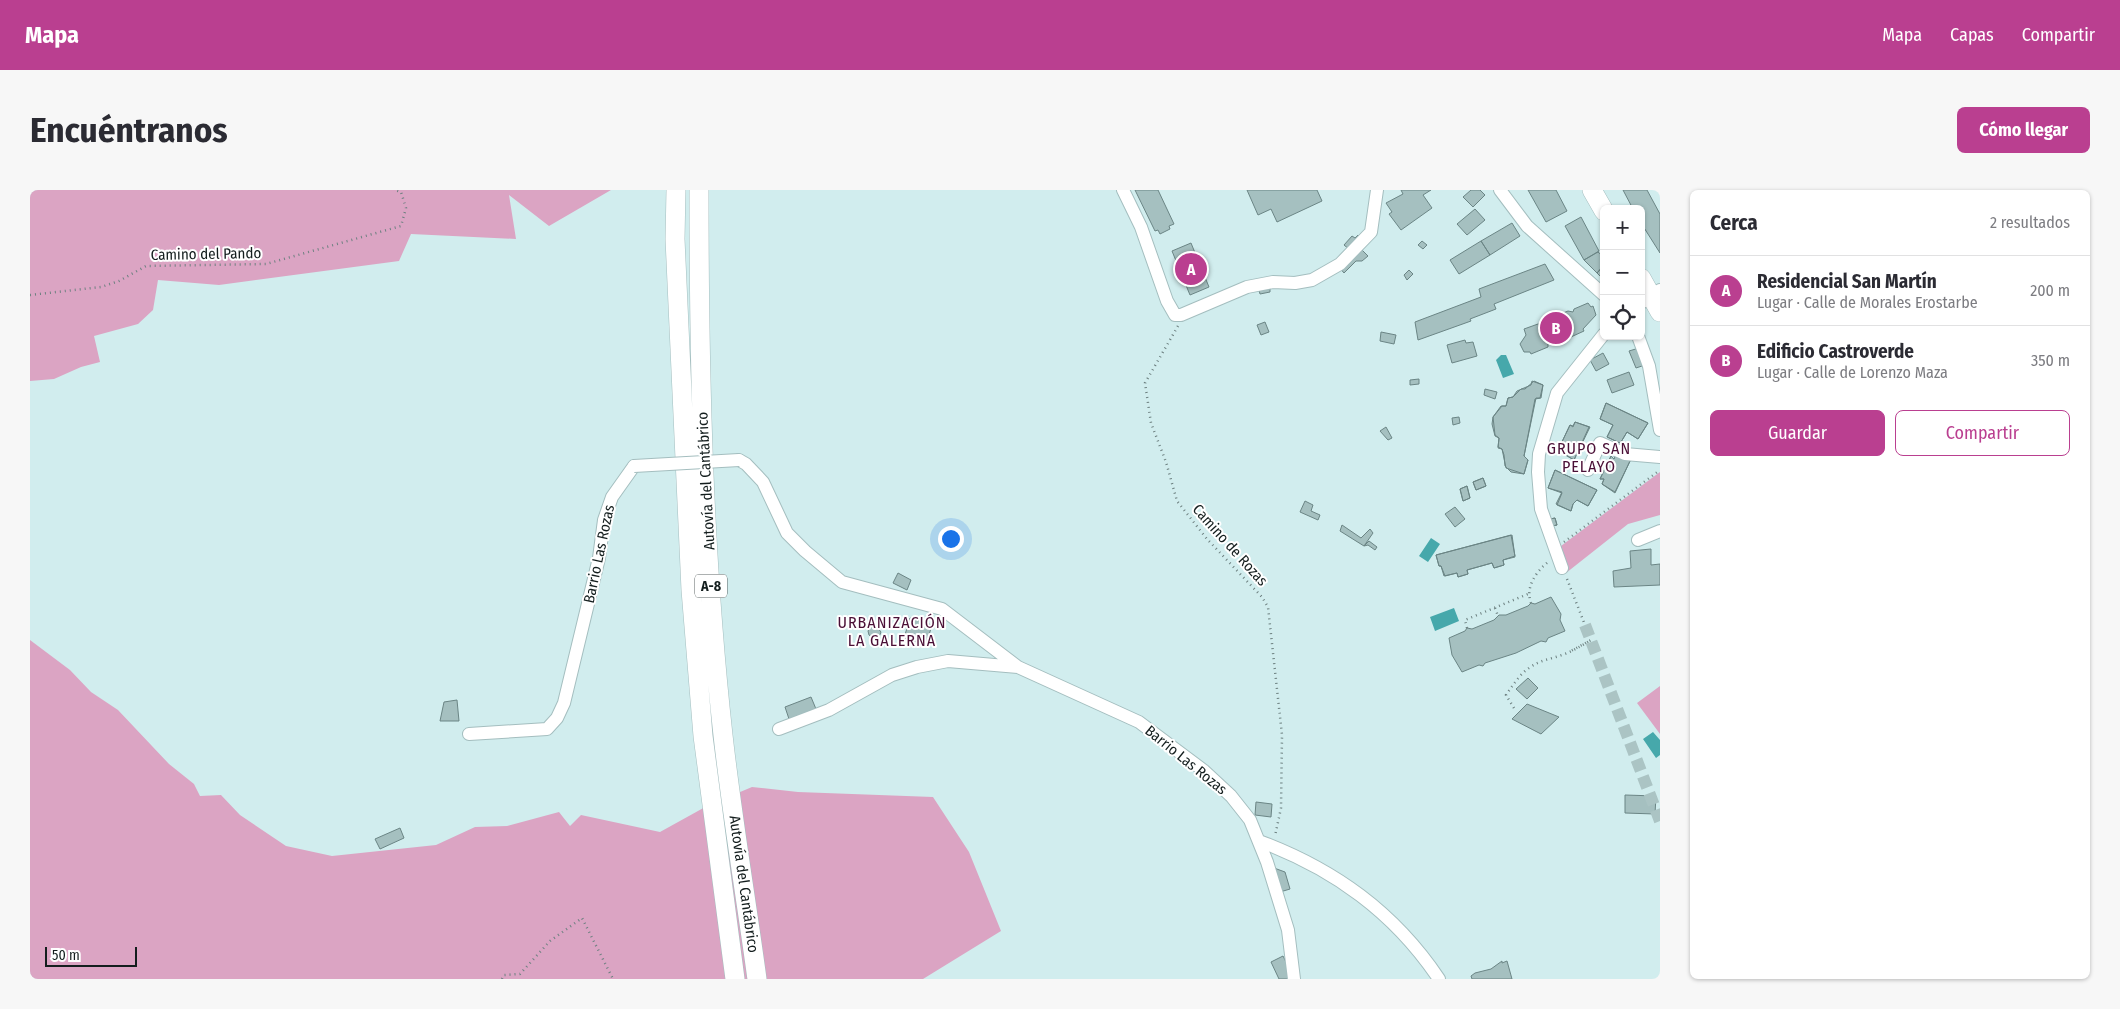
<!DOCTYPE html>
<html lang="es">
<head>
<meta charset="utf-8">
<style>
  :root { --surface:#fff; --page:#f7f7f7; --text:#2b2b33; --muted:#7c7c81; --line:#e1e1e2; --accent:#ba3f90 }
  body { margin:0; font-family:"Fira Sans Condensed",sans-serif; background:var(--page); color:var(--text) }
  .controls { position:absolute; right:15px; top:15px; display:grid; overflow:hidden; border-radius:8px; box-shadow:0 1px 4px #0004 }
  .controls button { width:45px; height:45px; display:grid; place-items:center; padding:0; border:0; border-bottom:1px solid var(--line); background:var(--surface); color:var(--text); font:25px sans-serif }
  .scale { position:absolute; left:15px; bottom:12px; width:92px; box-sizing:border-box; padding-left:5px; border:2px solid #141e1e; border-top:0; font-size:14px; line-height:18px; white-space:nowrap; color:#141e1e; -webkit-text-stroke:4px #fff; paint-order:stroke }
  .you { position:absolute; left:920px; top:348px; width:18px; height:18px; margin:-12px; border:4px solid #fff; border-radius:50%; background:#1a73e8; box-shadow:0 0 0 8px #1a73e833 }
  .badge { display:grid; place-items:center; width:32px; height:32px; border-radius:50%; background:var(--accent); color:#fff; font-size:16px; font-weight:700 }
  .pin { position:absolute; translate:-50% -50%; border:2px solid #fff; box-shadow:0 1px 5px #0006 }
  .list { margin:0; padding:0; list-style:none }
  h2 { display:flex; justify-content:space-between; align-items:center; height:65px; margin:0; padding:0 20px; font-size:21px }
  h2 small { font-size:16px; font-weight:400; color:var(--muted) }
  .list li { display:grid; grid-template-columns:32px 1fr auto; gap:15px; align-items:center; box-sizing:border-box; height:70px; padding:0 20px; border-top:1px solid var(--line) }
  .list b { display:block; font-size:19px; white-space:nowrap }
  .list p { margin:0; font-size:16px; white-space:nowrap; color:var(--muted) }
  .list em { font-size:16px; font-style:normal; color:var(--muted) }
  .actions { display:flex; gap:10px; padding:15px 20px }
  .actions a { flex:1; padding:11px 0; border:1px solid var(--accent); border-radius:8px; text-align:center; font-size:18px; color:var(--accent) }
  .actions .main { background:var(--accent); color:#fff }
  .icon { flex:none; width:28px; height:28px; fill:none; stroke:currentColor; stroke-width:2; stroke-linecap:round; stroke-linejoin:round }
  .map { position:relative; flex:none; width:1630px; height:789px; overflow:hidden; border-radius:8px }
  header { display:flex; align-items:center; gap:30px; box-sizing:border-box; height:70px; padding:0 25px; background:var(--accent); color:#fff }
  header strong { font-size:24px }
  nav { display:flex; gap:28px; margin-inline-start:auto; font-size:18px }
  .intro { display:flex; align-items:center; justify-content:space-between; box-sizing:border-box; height:120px; padding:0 30px }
  h1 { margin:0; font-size:35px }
  .button { padding:12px 22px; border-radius:8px; background:var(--accent); color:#fff; font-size:18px; font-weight:700 }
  main { display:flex; gap:30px; padding:0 30px }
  aside { flex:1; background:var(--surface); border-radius:8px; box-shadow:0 1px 4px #0004 }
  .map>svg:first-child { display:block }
</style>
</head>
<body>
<header>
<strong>Mapa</strong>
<nav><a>Mapa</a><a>Capas</a><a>Compartir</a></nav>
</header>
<div class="intro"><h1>Encuéntranos</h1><a class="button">Cómo llegar</a></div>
<main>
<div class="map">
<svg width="1630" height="789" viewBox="0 0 1630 789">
  <rect width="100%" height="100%" fill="#d1edee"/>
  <path fill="#dba4c3" d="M0,0H581L519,36L479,5L486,49L381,44L369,71L189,95L128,90L123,120L108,134L64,146L70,172L51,177L24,189L0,191Z
    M1630,282V325L1598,334L1536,383L1527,359Z
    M0,450L40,480L61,502L88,520L139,574L164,594L170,606L191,605L210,625L256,656L302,666L406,655L445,637L477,636L529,622L540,636L551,625L630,642L677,616L722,597L768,602L903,607L939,662L971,741L893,789H0Z
    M1630,496V544L1607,513Z"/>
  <path fill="#46a8ab" d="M1471,165H1476L1484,184L1473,188L1466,170Z
    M1401,348L1410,354L1398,372L1389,366Z
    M1424,418L1429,431L1405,441L1400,427Z
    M1623,542L1630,550V565L1626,568L1613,549Z"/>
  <path fill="#a5c0c0" stroke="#6b8585" d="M1105,0H1128L1144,34L1139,36L1140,39L1130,44L1128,40L1125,41Z
    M1217,0H1287L1292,11L1247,32L1241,19L1228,25Z
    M1371,0H1401L1393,5L1402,18L1371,40L1359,24L1362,22L1356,13L1373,4Z
    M1441,0H1450L1455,5L1443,17L1433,7Z
    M1498,0H1526L1537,21L1516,32Z
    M1593,0H1617L1630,24V63L1611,33V19H1603Z
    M1445,19L1455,30L1437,45L1427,34Z
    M1551,27L1569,61L1554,70L1535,36Z
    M1482,33L1490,46L1460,65L1451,51Z
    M1328,45L1331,48L1320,60L1314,55L1322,46L1325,48Z
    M1392,51L1397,55L1393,59L1388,55Z
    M1451,51L1460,65L1429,84L1420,70Z
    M1161,53L1179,97L1160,105L1142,61Z
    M1330,58L1338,66L1332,71H1326L1314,83L1309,77Z
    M1568,62L1574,67V75L1567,83L1554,70Z
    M1515,74L1524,90L1464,114L1466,119L1440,129L1441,131L1388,150L1385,132L1451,107L1449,99Z
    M1574,75V90L1567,83Z
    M1379,80L1383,84L1377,90L1374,85Z
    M1240,98V102L1230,104L1229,100Z
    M1558,113L1561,117L1563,116L1566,125L1553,139L1554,141L1532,151L1528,150L1518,154V157L1501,164L1500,162H1494L1490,154L1496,145L1494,139L1508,134H1513L1514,131L1538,121L1543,122L1544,119Z
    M1235,132L1239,142L1231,145L1227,135Z
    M1351,142L1366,145L1364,154L1350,151Z
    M1435,150L1436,153L1443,152L1447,166L1422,173L1417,155Z
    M1609,158L1615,175L1606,178L1599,161Z
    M1573,163L1579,174L1566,181L1560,170Z
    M1599,182L1604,195L1582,203L1577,190Z
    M1389,189V194L1380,195V190Z
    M1502,191L1513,195L1511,208L1505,209L1501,230L1494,266L1498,270L1494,284L1481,282L1475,276L1474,265L1472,259L1468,258L1469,248L1465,246L1462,234L1463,227L1472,216H1476L1478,208L1483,207L1487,201L1501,195Z
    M1504,191L1513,195L1510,208H1506L1494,266L1498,270L1494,284L1476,278L1472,259L1468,257L1469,248L1465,245L1463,227L1471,216H1476L1478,208L1483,207L1491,199H1495Z
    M1455,199L1467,202L1465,209L1454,205Z
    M1576,213L1618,233L1608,249L1597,242L1591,252L1592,254L1577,247L1583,235L1570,229Z
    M1576,213L1618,233L1608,249L1597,242L1591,252L1592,254L1577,247L1583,235L1570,229Z
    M1429,227L1430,233L1423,235L1422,228Z
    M1545,232L1560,237L1544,270L1531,262L1533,257L1530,256L1540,235L1543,236Z
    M1545,232L1559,237L1544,270L1530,262L1533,257L1530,256L1540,235L1543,237Z
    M1356,237L1362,248L1358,250L1350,241Z
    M1586,264L1601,269L1585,302L1572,294L1574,289H1570L1581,266L1584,269Z
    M1586,264L1601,269L1585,303L1572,294L1574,289H1570L1581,266L1584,269Z
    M1525,280L1567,300L1558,316L1547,310L1543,314L1541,321L1526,314L1532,302L1518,298Z
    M1525,280L1567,300L1558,316L1547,310L1543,314L1541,321L1527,315L1532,303L1518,298Z
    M1453,288L1456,296L1446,300L1443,292Z
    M1453,288L1456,296L1446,300L1443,292Z
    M1437,296L1440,308L1433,311L1430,299Z
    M1437,296L1440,308L1433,311L1430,299Z
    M1275,311L1283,315L1281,321L1290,325L1288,330L1270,322Z
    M1425,317L1435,329L1425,337L1415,324Z
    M1525,328L1527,335L1522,336L1520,329Z
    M1525,328L1527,335L1522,336L1520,329Z
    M1312,335L1331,348L1340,339L1343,343L1334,356L1310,341Z
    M1481,345L1485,366L1473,370L1474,375L1464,378L1462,373L1437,380L1438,384L1428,387L1427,383L1415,386L1411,376H1409L1406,365Z
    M1482,345L1485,367L1473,370L1474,375L1464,378L1462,373L1437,380L1438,384L1428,387L1427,383L1414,386L1411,376H1409L1406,365Z
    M1339,351L1347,357L1345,360L1338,355L1334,356Z
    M1621,359V375L1630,374V395L1584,397L1583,381L1601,378L1600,361Z
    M868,383L881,390L877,400L863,393Z
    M1521,407L1531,424L1530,430L1535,441L1518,448L1516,452L1511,451L1486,463L1455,473L1453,476L1449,475L1432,482L1422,465L1419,448L1435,441L1437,438L1442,439L1464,430L1469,425H1476L1498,416L1501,413L1505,414Z
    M880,428L902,435L896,455L874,448Z
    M841,436L847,437L851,442L849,447L844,449L839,445L838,441Z
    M1498,488L1508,498L1497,509L1486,499Z
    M781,507L786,519L759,529L755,517Z
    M427,510L429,531H410L414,512Z
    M1497,514L1529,527L1511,544L1482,529Z
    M1595,605L1626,606L1625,624L1595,623Z
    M1226,612L1242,614L1241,627L1225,625Z
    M370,638L374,648L350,659L345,649Z
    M1244,678L1255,682L1260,699L1250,702Z
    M1253,766L1258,776L1260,789H1249L1241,772Z
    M1472,771V773L1477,771L1482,789H1442L1441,786L1445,783L1461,779Z"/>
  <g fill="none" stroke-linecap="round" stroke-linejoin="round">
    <path stroke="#abc4c4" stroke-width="12" stroke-dasharray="12 6" stroke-linecap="butt" d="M1555,435L1630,631"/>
    <g stroke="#a4bebf" stroke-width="14">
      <path id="minor" d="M1093,0L1111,37L1137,111L1145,125H1151L1217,97L1243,92L1265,93L1282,90L1310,74L1341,42L1347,0
        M1470,0L1497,36L1574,105
        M1611,113L1630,100
        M1608,146L1619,176L1630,240
        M709,270L716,274L733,292L757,343L775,361L812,392L912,419L988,477L1109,532L1173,580L1201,606L1220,630L1237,672L1258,740L1264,789
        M1558,280L1570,253L1595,264L1630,267
        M1608,350L1630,341
        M1532,378L1511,319L1508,282L1509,264L1527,203L1574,144
        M749,539L799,520L862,485L887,477L918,471L988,477
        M439,544L517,539L527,528L534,513L569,368L574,330L582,307L604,276
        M1229,651C1304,679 1364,722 1409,789"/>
    </g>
    <g stroke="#a4bebf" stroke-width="20">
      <path id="highway" d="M646,0L645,49L661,400L673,546L705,789
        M669,0C669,181 673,364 693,545C702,626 716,708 727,789
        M1562,0L1574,21
        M1611,88L1630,122"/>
    </g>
    <path stroke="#6d8080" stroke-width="2.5" stroke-dasharray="1 4" stroke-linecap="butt" d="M0,105L71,97L89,91L116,76L236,74L371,36L376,18L371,2L365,0
      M1148,136L1115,193L1121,233L1136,272L1147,311L1177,349L1232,407L1238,417L1252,545L1251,618L1245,646
      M1534,352L1630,280
      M1537,389L1555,435
      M1501,413C1495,397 1506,382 1518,372
      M1465,418L1468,426
      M1437,438L1435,430L1498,404
      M1484,518L1476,505C1483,495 1490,484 1499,478C1510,470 1521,469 1532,465C1543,461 1551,456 1561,450L1539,462
      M472,789L474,785L490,784L520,751L552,728L583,789"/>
    <use href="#minor" stroke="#fff" stroke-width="12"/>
    <use href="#highway" stroke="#fff" stroke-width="19"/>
    <g stroke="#a4bebf" stroke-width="14" stroke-linecap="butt">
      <path id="minor-bridge" d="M604,276L709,270"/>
    </g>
    <use href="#minor-bridge" stroke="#fff" stroke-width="12"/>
  </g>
  <g text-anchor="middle" stroke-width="4" stroke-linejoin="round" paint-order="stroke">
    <rect fill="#fff" stroke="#5a6262" stroke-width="1" x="665" y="384.5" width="32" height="23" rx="4"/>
    <g font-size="14" font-weight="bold" fill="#141e1e">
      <text x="681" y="401">A-8</text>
    </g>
    <g font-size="15" fill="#141e1e" stroke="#fff">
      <text transform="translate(176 64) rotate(-1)" y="5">Camino del Pando</text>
      <text transform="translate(676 291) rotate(-93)" y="5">Autovía del Cantábrico</text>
      <text transform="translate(1200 355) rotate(48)" y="5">Camino de Rozas</text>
      <text transform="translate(569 364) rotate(-78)" y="5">Barrio Las Rozas</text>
      <text transform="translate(1156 570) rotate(39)" y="5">Barrio Las Rozas</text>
      <text transform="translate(714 694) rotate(82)" y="5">Autovía del Cantábrico</text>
    </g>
    <g font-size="16" letter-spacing="1" fill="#4a0f36" stroke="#fff">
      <text x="1559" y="264">GRUPO SAN<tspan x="1559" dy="18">PELAYO</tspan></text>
      <text x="862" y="438">URBANIZACIÓN<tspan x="862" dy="18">LA GALERNA</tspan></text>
    </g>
  </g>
</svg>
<div class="controls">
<button>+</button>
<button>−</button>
<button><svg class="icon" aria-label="locate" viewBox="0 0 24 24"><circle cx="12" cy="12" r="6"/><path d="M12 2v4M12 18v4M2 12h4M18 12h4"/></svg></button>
</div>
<div class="scale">50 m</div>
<div class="you"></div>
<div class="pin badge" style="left:1161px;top:79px">A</div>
<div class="pin badge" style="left:1526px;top:138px">B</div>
</div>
<aside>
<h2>Cerca<small>2 resultados</small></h2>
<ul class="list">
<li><span class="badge">A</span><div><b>Residencial San Martín</b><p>Lugar · Calle de Morales Erostarbe</p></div><em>200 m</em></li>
<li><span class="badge">B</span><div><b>Edificio Castroverde</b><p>Lugar · Calle de Lorenzo Maza</p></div><em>350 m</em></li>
</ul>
<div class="actions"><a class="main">Guardar</a><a>Compartir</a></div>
</aside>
</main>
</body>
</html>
